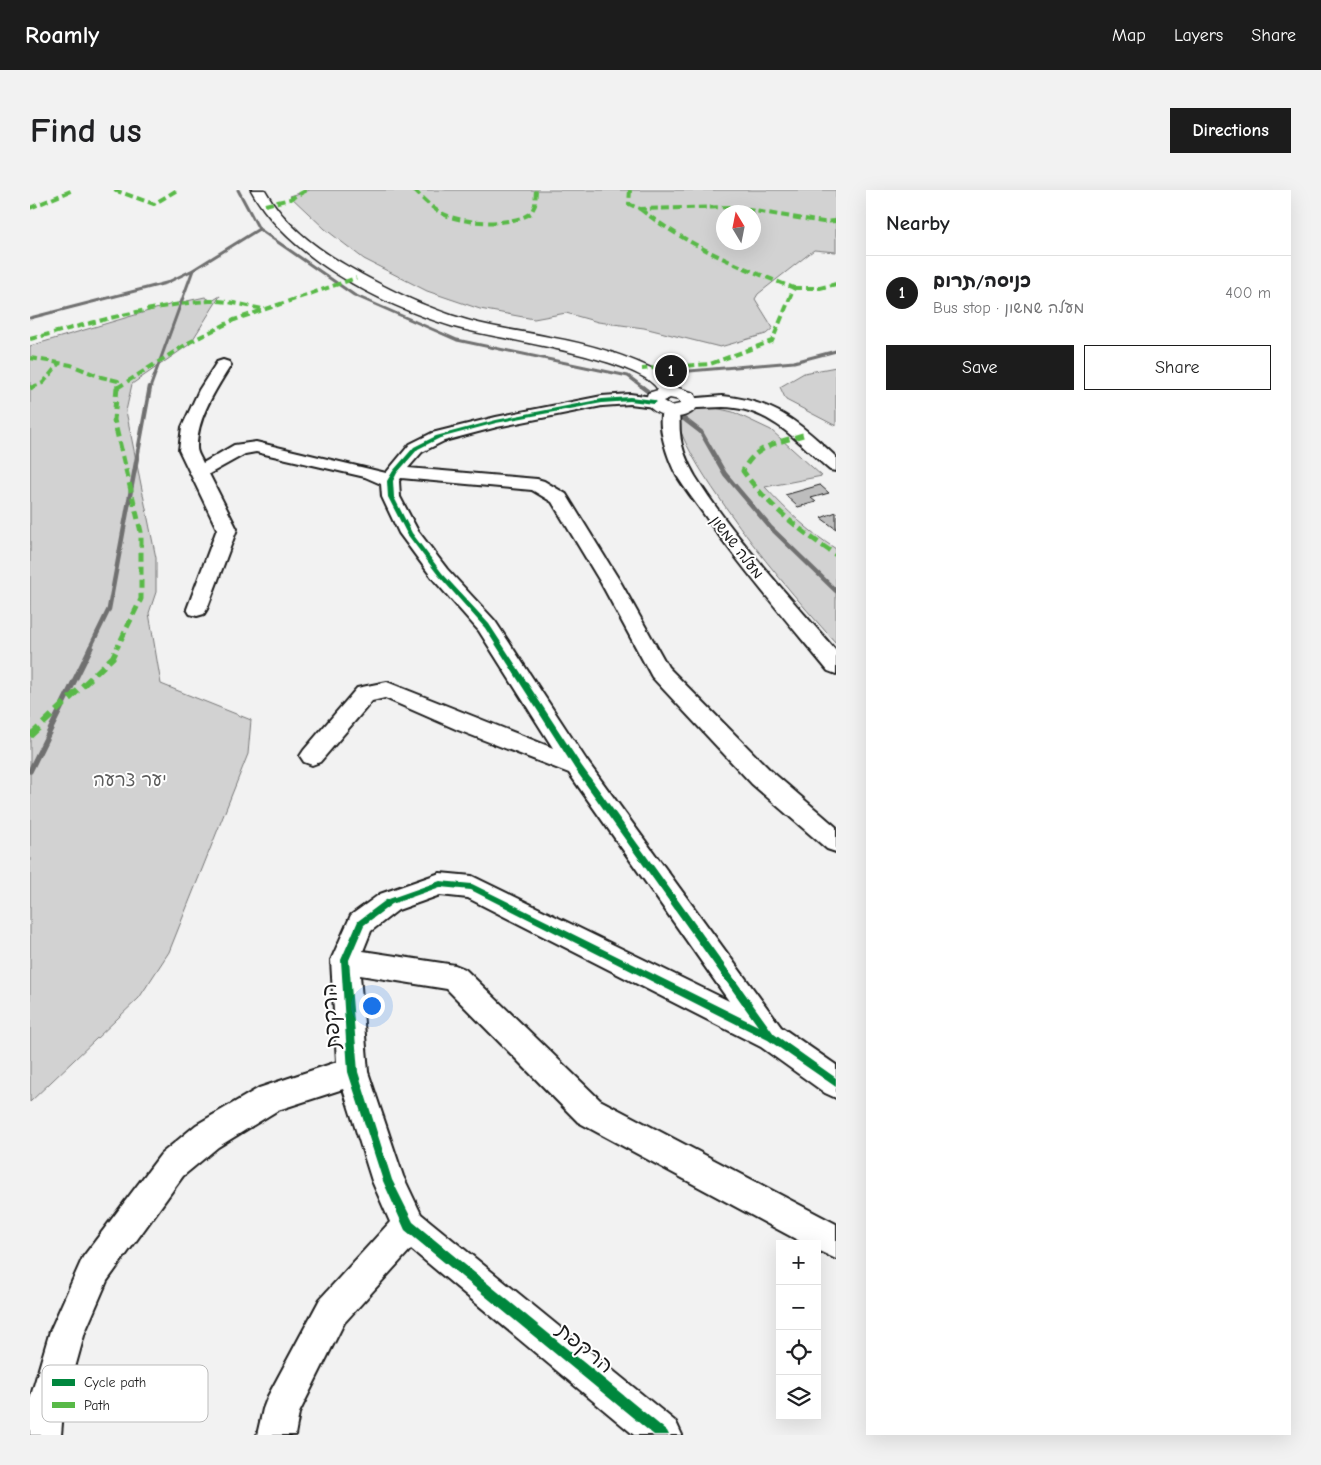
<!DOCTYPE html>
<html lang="en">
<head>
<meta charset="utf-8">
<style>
  :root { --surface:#fff; --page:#f2f2f2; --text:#202124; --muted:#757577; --line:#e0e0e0; --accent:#1c1c1c }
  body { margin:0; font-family:"Comic Neue","Playpen Sans Hebrew",sans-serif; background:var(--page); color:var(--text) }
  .controls { position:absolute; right:15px; bottom:15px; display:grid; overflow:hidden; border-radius:0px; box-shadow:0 5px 20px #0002 }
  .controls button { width:45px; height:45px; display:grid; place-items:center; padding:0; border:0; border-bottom:1px solid var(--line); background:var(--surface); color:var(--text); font:25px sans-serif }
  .compass { position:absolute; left:686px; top:15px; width:45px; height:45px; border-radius:50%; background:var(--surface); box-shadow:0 5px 20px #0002; rotate:350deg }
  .you { position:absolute; left:341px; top:815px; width:18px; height:18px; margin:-12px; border:4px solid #fff; border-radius:50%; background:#1a73e8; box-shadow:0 0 0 8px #1a73e833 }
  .badge { display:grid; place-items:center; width:32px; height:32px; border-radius:50%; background:var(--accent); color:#fff; font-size:16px; font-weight:700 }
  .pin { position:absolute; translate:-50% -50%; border:2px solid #fff; box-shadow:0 1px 5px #0006 }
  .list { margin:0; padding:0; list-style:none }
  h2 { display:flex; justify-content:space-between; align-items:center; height:65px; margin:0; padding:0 20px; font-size:21px }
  h2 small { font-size:16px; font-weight:400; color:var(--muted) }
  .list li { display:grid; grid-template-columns:32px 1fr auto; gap:15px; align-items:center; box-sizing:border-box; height:75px; padding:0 20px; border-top:1px solid var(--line) }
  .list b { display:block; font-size:19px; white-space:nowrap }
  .list p { margin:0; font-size:16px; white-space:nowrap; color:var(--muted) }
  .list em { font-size:16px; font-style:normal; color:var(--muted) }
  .actions { display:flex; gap:10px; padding:15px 20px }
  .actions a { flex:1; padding:11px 0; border:1px solid var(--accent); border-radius:0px; text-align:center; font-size:18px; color:var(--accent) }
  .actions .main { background:var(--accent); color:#fff }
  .icon { flex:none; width:28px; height:28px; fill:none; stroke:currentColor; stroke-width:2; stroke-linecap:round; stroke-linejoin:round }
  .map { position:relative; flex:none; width:806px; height:1245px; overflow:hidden; border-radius:0px }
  header { display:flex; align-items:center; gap:30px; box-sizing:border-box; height:70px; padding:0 25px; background:var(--accent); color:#fff }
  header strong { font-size:24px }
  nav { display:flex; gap:28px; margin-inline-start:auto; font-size:18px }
  .intro { display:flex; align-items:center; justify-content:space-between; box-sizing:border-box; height:120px; padding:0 30px }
  h1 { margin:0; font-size:35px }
  .button { padding:12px 22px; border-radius:0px; background:var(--accent); color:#fff; font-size:18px; font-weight:700 }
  main { display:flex; gap:30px; padding:0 30px }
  aside { flex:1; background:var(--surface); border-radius:0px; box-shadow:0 5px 20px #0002 }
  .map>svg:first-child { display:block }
</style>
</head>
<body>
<header>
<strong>Roamly</strong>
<nav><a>Map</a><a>Layers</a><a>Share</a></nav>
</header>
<div class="intro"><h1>Find us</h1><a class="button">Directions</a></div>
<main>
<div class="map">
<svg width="806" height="1245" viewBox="0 0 806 1245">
  <rect width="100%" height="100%" fill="#f2f2f2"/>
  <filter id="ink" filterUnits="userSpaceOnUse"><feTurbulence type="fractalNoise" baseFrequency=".02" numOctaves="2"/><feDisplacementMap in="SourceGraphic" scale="10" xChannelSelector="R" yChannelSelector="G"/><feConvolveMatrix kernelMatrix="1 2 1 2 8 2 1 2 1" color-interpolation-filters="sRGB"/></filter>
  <g filter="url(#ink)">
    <path fill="#d2d2d2" stroke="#777" fill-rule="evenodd" d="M280,0H806V62L784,60L728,104L725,109L743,138L736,144L690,157L614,138L568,132L536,123L504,129L450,119L397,101L334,69L295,39L260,6ZM724,22V52H694V22Z
      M190,106L160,154L102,194L96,221L126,368V402L119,423L131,494L221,530L218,564L139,762L109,808L0,912V156L139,115L175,107L182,111Z
      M806,177V236L756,210L750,197L774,183Z
      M672,215L703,222L741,240L792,286L735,297C756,320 779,342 806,359V453C767,410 730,366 697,319C677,290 657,262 646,229Z"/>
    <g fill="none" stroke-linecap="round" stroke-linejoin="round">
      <path stroke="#707070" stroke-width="3" d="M208,0L229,39L324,105L427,150L598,186L614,198
        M0,128L136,93L163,80L229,39
        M625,184L764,172L806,161
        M120,198L163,80"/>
      <path stroke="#707070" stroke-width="4.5" d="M612,197L624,206
        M645,222L671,242L695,284L740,337L806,401
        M60,458L79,419L120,197"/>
      <path stroke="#707070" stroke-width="5.5" d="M0,581L61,457"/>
    </g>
    <path fill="#bdbdbd" stroke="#1c1c1c" d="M790,295L799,303L781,308L786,312L768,317L755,305Z
      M806,322V339L791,328Z"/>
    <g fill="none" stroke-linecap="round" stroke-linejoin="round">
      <g stroke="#1c1c1c" stroke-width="4">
        <path id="minor" d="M193,170L199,172L201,175C186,199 166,229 167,258C167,263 171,268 173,273L204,255L226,252L356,283L380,254L402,243L466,227L572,206L600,204L630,208L632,212L630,216L624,217L600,214L572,216L467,237L414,251L392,262L378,278L507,289L514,291L536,304L591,393L638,477L740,580L806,637V662L797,659L722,594L622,487L571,393L522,312L502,300L371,288L369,291L370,307L388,341L417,379L465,431L557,571L751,837L806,875V908L795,903L731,857L438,708L410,705L368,720L341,741L333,761L425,775L435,779L570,910L806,1034V1069L787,1060V1054H775L548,932L417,799L330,785L338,882L373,986L391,1024L646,1232L652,1245H604L381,1059L314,1133L269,1223L265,1245H227L233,1219L238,1206L290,1109L360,1032L342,991L313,899L248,920L188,957L153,986L77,1091L55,1142L33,1221L31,1245H0V1209L20,1141L53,1067L131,964L166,935L229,898L307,872L301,770L321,725L350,704L410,683L442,686L699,811L539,583L428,540L355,508L342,511L290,572L282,575L274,572L270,566L274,560L327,498L357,492L523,558L449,441L403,389L369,343L352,307L351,294L335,287L226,262L215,264L179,284L207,339L177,419L174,424L167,426L160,424L157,419L187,339L149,260L152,237L169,200L187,172Z
          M692,206C744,211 769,232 806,267V281L800,280C771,255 745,223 705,218C689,215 671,220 655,217L653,213L655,209Z
          M640,216L646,217C651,224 649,235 650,243C651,258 658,274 665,286C704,348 759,406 806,461V484L798,481C757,431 715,382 678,330C668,315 656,301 647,286C639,272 624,232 634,217Z"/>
      </g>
      <g stroke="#1c1c1c" stroke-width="3">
        <path id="major" d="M221,0H235C254,34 284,57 317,76C355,98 395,118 437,130C464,138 492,141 519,147C559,154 597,165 633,184L639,188L645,197L664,203L669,215C656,234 627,229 615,212L618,203L628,200C612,168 461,148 424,137C352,115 258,68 221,0ZM640,208L649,210L650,214L641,216L633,211Z"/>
      </g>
      <use href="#minor" fill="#fff" fill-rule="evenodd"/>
      <use href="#major" fill="#fff" fill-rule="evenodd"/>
      <path stroke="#58b947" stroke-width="4" stroke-dasharray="8 4" stroke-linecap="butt" d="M84,0L124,14L147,0
        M384,0C394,10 404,21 418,26C438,34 483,36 501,23L505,15L506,0
        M600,0L599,14L610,19L700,17L793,32L806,31
        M235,15L260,9L277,0
        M0,18L43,0
        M610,19C657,55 709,77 764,98L742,151L680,174L612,179
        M764,98H790L806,94
        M0,149C59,134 119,115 180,111C197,110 216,116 233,119
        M0,168L41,175L71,187L88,191L87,197
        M0,198L13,193L30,172
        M87,198L160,152L204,130L326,88"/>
      <path stroke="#58b947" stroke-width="5" stroke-dasharray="9 5" stroke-linecap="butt" d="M87,197L84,230L111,342V409L87,458
        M0,198L2,197
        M773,245C749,252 724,256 713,281C738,316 771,341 806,365"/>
      <path stroke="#58b947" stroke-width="6" stroke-dasharray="12 6" stroke-linecap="butt" d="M0,546L83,467L88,457"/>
      <g stroke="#fff" stroke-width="3">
        <path id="cycleway" d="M600,207L624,210L627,212L624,214L600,211L572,213L466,233L410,248L388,259L367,283L363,291L364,307L382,343L412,383L459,434L551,575L744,844L806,888V897L738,850L441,700L410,697L362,714L334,735L319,770L328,882L362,990L383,1032L637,1241L639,1245H624L375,1040L353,991L318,882L311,770L328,731L356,710L410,691L442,694L728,836L545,579L455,438L408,385L377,344L358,307L357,291L363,281L384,257L406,246L466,230L572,209Z"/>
      </g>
      <use href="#cycleway" fill="#00873e" fill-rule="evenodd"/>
    </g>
  </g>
  <g text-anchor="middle" stroke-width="4" stroke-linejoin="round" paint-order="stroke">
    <g font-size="15" fill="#1c1c1c" stroke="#fff">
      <text transform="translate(707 357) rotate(52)" y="5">מעלה שמשון</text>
    </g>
    <g font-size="18" fill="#5c5c5c" stroke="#fff">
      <text x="100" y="596">יער צרעה</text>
    </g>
    <g font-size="21" fill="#1c1c1c" stroke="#fff">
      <text transform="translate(301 826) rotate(-94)" y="7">הרקפת</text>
      <text transform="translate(555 1158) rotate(39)" y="7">הרקפת</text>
    </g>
  </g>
  <rect x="12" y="1175" width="166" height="57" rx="8" fill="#fff" stroke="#bbb" stroke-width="1"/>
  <rect x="22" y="1189" width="23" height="7" fill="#00873e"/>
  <rect x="22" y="1212" width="23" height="6" fill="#58b947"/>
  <g font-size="14" fill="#1c1c1c">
    <text x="54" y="1197">Cycle path</text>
    <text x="54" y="1220">Path</text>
  </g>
</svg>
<div class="controls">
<button>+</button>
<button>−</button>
<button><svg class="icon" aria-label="locate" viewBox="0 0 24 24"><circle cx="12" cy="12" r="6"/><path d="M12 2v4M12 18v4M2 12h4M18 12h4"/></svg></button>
<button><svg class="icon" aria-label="layers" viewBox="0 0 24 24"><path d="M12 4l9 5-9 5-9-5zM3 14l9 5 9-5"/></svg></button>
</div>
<svg class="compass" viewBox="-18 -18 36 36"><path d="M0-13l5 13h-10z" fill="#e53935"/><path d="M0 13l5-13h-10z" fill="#757577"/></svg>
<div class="you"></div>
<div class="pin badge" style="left:641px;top:181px">1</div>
</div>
<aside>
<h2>Nearby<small></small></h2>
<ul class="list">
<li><span class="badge">1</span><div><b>כניסה/תרום</b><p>Bus stop · מעלה שמשון</p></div><em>400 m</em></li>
</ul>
<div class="actions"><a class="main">Save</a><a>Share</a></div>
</aside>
</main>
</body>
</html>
